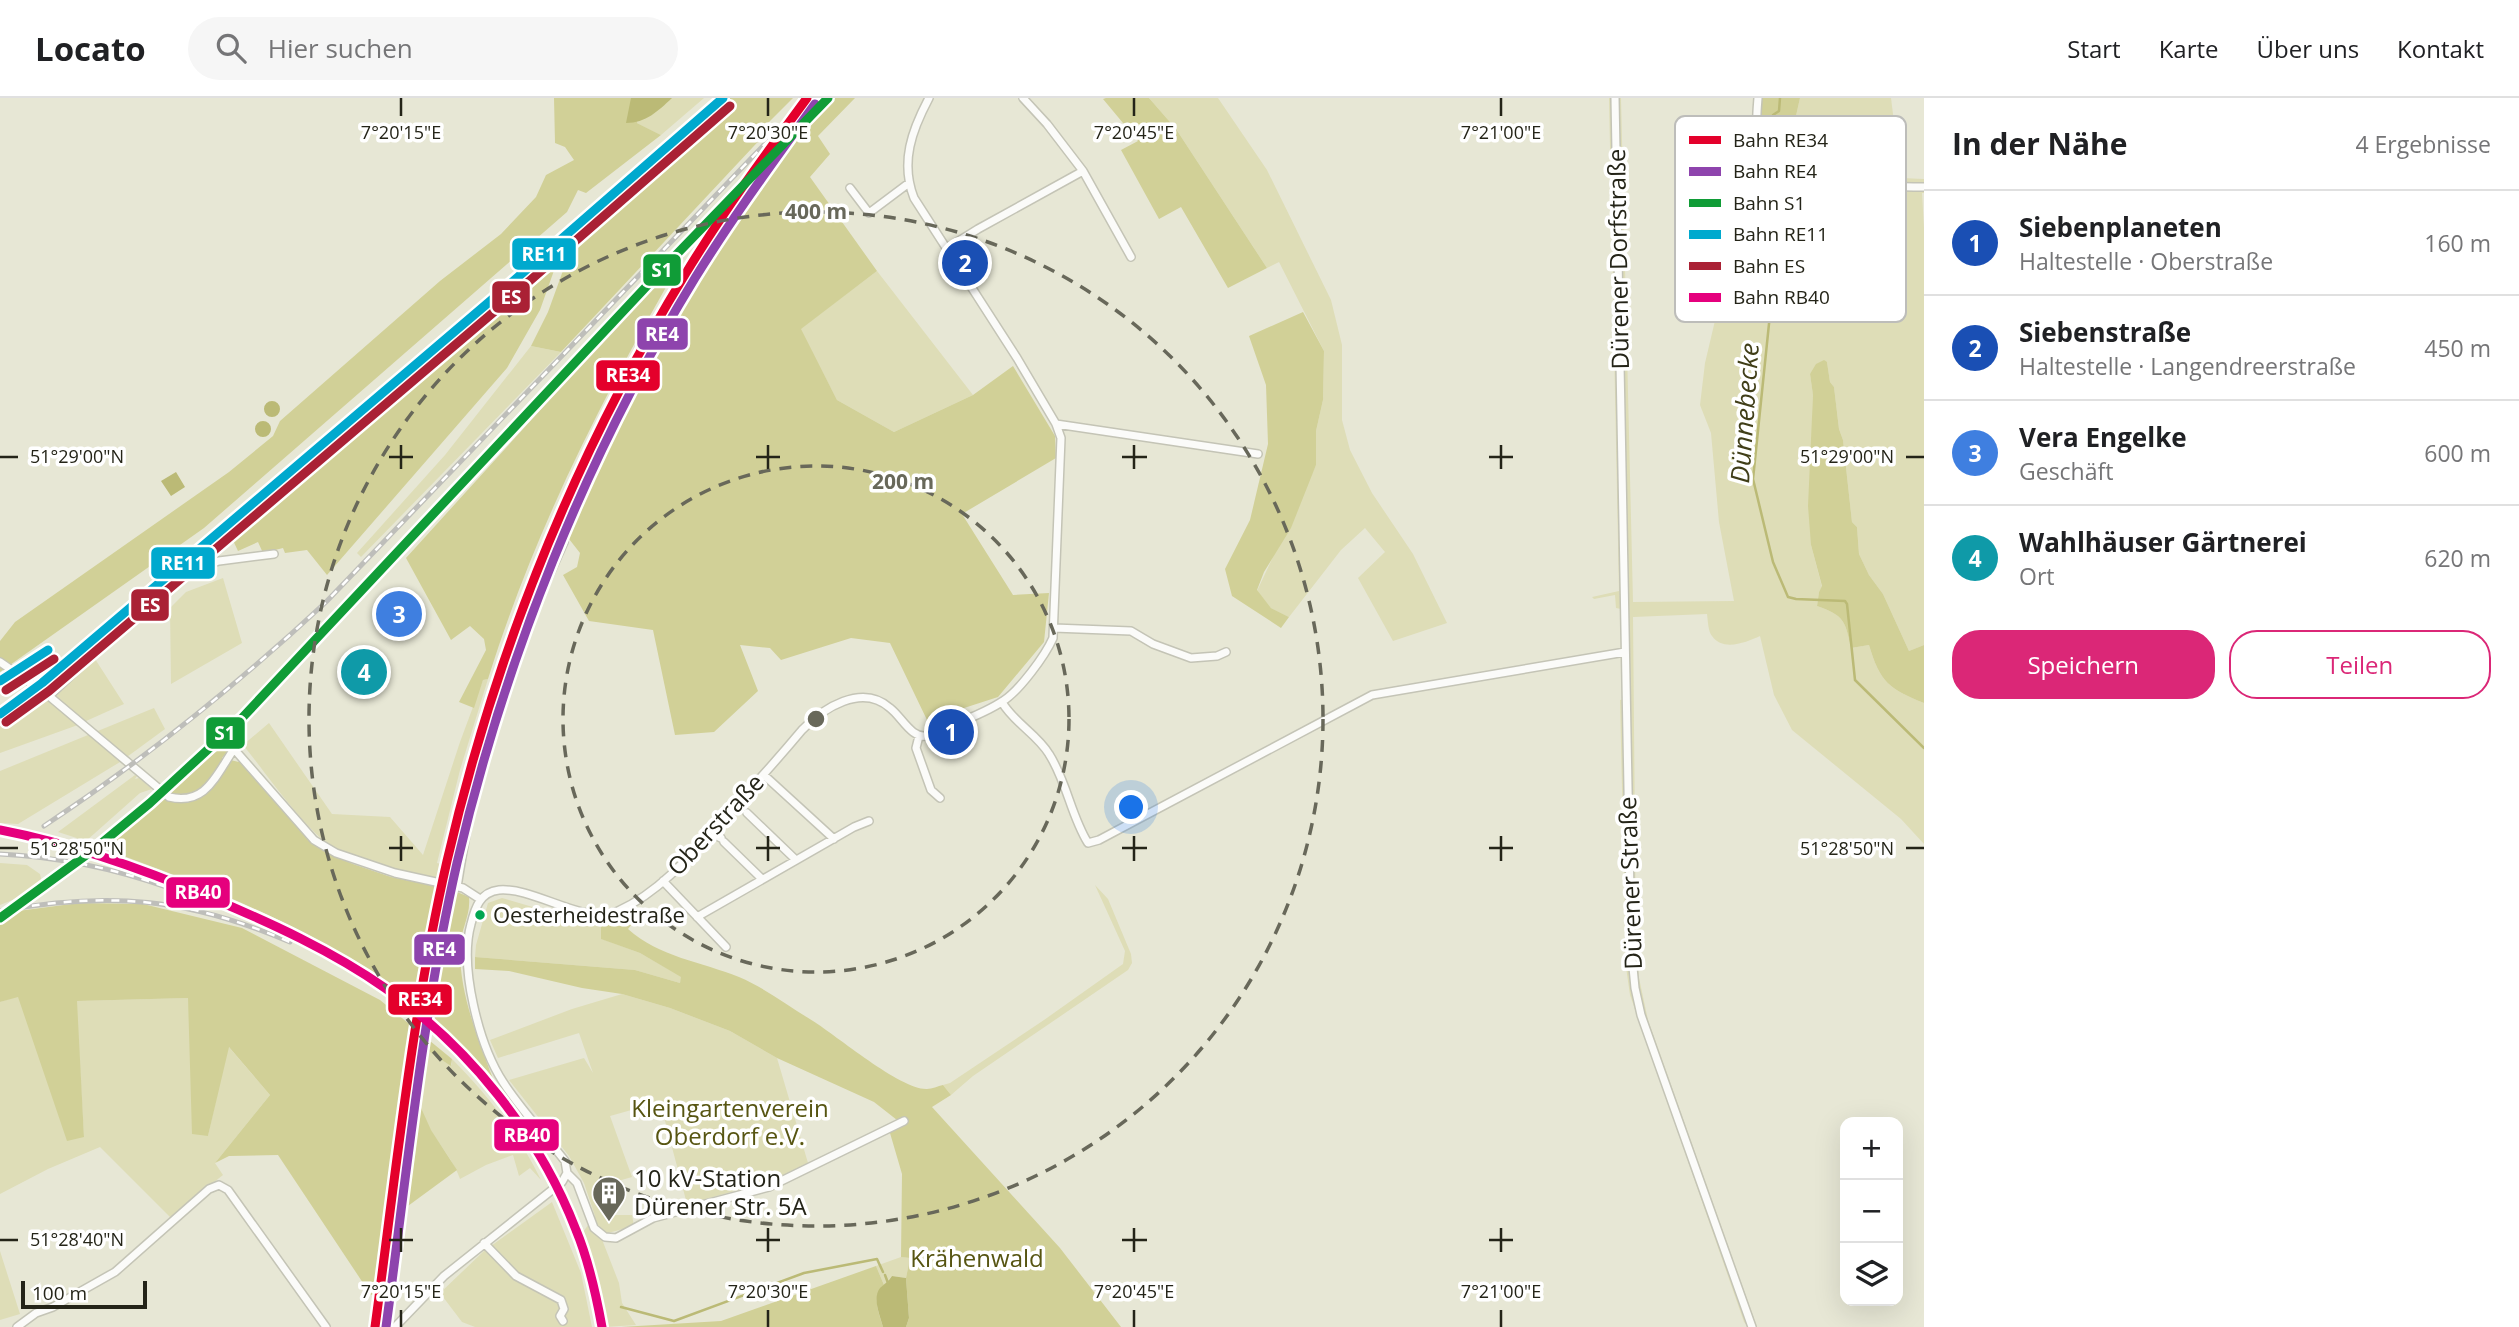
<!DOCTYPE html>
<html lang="de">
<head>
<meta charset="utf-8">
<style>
  :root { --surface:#fff; --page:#f6f6f6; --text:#202124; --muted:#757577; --line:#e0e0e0; --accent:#db2777 }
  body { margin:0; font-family:"Open Sans",sans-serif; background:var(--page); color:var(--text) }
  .controls { position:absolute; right:21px; bottom:21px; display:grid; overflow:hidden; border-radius:14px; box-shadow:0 7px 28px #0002 }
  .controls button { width:63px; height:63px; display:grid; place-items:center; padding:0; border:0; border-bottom:2px solid var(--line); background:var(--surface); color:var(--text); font:35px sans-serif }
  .scale { position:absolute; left:21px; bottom:18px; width:126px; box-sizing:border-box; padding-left:7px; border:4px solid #242418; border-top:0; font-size:19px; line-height:24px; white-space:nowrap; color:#242418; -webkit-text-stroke:5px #fff; paint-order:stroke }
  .you { position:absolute; left:1132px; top:710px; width:24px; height:24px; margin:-18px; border:5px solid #fff; border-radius:50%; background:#1a73e8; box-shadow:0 0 0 10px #1a73e833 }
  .badge { display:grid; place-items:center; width:46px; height:46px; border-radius:50%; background:var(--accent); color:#fff; font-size:23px; font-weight:700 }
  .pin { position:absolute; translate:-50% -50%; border:4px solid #fff; box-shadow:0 2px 7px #0006 }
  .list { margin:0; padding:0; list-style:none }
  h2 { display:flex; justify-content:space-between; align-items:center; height:91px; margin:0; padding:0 28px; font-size:30px }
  h2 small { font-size:23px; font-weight:400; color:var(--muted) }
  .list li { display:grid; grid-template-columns:46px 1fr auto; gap:21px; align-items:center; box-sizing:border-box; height:105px; padding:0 28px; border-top:2px solid var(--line) }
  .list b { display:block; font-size:26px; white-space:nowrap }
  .list p { margin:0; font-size:23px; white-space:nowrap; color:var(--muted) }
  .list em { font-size:23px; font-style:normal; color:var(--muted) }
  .actions { display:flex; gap:14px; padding:21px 28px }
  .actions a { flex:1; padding:16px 0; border:2px solid var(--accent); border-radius:28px; text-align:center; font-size:24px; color:var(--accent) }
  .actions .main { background:var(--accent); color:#fff }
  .icon { flex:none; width:38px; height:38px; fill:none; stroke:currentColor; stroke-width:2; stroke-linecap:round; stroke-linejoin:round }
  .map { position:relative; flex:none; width:1924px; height:1229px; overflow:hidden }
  header { display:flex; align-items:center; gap:42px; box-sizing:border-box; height:98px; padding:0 35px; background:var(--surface); border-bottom:2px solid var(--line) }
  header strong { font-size:33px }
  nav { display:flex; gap:38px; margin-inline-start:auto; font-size:24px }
  .search { width:490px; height:63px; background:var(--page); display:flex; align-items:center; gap:18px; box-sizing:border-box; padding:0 24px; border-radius:38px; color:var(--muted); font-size:26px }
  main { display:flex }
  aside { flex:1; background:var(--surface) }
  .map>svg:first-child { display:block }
</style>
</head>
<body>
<header>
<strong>Locato</strong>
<div class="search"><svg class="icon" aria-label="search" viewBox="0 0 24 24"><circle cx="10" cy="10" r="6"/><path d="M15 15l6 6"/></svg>Hier suchen</div>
<nav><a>Start</a><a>Karte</a><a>Über uns</a><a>Kontakt</a></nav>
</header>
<main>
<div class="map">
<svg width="1924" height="1229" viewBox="0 0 1924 1229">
  <rect width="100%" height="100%" fill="#e7e7d5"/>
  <path fill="#deddb7" d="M643,0H704L661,37L637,25Z
    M1149,0H1218L1267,72L1331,202L1342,247V322L1350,352L1372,395L1413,456L1447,525L1393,543L1358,480L1385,454L1365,430L1341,452L1289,519L1271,510L1257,493L1316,367V333L1323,302L1324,253L1279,164L1267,170L1176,31Z
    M1609,0H1621L1633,504L1734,503L1719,424L1711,335L1700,307L1705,265L1722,193L1747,153L1752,69L1753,143L1763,164L1768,221L1826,225L1833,180L1811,119L1815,105L1789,49L1800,0H1891L1901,80L1924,81V95H1922L1924,130V547L1909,553L1883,496L1869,477L1859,456L1857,429L1852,424L1843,342L1839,331L1834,289L1830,284L1827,264L1810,276L1813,296L1811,447L1822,489L1819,494L1817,508C1845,518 1845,523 1851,550L1869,547C1880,584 1889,591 1924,605V746L1901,721L1792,632L1774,597L1760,538C1747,544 1723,554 1712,538C1708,533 1708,523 1707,516L1633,519L1636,846L1639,880L1648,922L1757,1229H1748L1744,1224L1630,897L1626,869L1620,602L1630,600L1629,524L1621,511L1616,510L1615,497L1594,501L1592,499L1619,493Z
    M877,173L973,297L894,334L837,302L800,231Z
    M531,248L561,254L361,459L357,455L445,357Z
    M223,480L242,545L171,586L170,510L186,494Z
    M88,550L124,606L75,628L0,655V624C30,600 58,574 88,550Z
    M488,581L460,672L437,765L457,770C456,777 454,781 446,783C415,775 353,764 328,746C300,725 266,675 243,647L269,625L332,716L390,719L423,757L460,644L483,582Z
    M154,610L165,631L120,664L18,726L0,725V673Z
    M135,677L137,678L135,681L139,680L152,691L140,695L86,743L58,734Z
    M0,765L27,767L40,776L42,785L25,797L0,807Z
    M1095,787L1108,801L1131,856L1132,865L1128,872L973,978L951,997L943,987L950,985L1044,922L1123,866L1125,853Z
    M502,800L601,829L602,841L640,855L682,879L680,885L635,872L475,859L476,847L488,805Z
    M622,896L670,910L730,933L777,960L808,1065L775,1082L687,1106L660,1004L610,1018L632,1079L597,1089L606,1117H632L634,1128L608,1135L603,1144L619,1185L622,1205L636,1227L605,1229L600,1193L583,1134L595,1118L584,1085L569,1058L509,982L584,960L593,975L579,935L498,960L490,942L572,911Z
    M18,898L84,1039L76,903L188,900L208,1038L228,948L270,997L215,1065L223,1077L170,1119L100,1049L48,1071L0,1096V904Z
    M427,952L452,967V961C486,995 520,1038 541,1082L530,1070L519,1078L513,1057L486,1067L460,1081C453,1057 418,1024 417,1000C417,985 424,967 427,952Z
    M552,1104L581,1175L592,1229H475L462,1224L440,1195L484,1153Z
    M0,1153L20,1216L0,1222Z
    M901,1159L910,1160L906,1180L892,1178L884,1187L876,1168Z"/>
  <path fill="#d1d097" d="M554,0H643L637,25L661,37L586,95L578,92L567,114L204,430L0,574V543L15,524L229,374L273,338L280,323L440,183L501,136L536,99L546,77L574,62L565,49L555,45Z
    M729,0H793L768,25L769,32L561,254L531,248L548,214L577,134Z
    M833,0H855L818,38L830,56L810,79L877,173L801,231L837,302L894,334L973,297L1013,268L1055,338L1056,360L962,416L1013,497L1049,495L1044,544L998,599L927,622L890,545L851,540L781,562L770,550L740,547L758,593L714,634L675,637L653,532L589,523L563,477L577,469L580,455L562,432L601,341L659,225L705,159L743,94L771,66L772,60Z
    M1106,0H1149L1176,31L1267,170L1228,190L1181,109L1159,121L1121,52L1138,43L1103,1Z
    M1760,0H1800L1789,49L1816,105L1811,119L1833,180L1826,225L1768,221L1763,164L1753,143L1752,69L1754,52L1760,33Z
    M691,146C610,284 536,427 488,581L483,582L474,610L459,604L486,552L484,541L470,528L451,542L406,460Z
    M562,150L540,212L507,270L327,477L307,452L285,455L283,450L263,455L258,444L238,453L229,434L530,180Z
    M1303,214L1324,253L1323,302L1316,333V367L1291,430L1264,474L1257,492L1271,510L1289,519L1281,530L1232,498L1225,471L1250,422L1268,346L1266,287L1249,238Z
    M1824,262L1827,264L1830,284L1834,289L1839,331L1843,342L1852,424L1857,429L1859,456L1869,477L1883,496L1909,553L1924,547V605C1889,591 1880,584 1869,547L1851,550C1845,523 1845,518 1817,508L1819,494L1822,488L1811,447L1808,408L1813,297L1810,276L1816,266Z
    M235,637L238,641L222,660L243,665L290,721L316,748L327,755L353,766L391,779L450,791L469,799C471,819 460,831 460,853C460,897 478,940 493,981C391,859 246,803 102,750L164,700Z
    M79,805L143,806L242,830L380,902L452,961L451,968L427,952L417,1001L431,1032L457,1072L397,1116L387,1191L371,1197L278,1057L229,1058L215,1065L270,997L229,949L208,1038L192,1036L188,900L77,903L84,1039L67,1043L18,899L0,904V826L18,813Z
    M626,815L632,826L628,831C659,859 702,864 739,879C765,890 790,909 813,923C837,938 901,992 927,991C932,991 938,988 943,987L951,997L932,1009L1060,1150L1121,1229H906L909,1220L906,1180L910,1160L901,1159L902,1076L890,1035L897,1022L874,1004L777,960L730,933L670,910L622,896L582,890L509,873L475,871V859L635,872L680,885L681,879L640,855L601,841V829Z
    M876,1168L884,1187C871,1198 879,1215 883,1229H621L721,1223Z"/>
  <path fill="#bbba76" d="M631,0H672C658,13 646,25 626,25Z
    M264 311a8 8 0 1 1 16 0a8 8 0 1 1-16 0Z
    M255 331a8 8 0 1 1 16 0a8 8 0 1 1-16 0Z
    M176,374L185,389L171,398L161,383Z
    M892,1178L906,1180L909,1220L906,1229H883C880,1218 872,1200 880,1190C884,1186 889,1183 892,1178Z"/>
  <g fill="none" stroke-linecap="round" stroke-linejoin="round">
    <path stroke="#bbba76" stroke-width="2.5" d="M1768,49L1766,47L1772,41L1778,29L1773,17L1779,13L1780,0
      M1759,57L1755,65L1761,145
      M1762,150L1773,187L1753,381L1773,464L1788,499L1796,501L1845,503L1847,506L1855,582L1924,650
      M885,1177L888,1185
      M621,1209L674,1223L804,1175L877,1161L883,1174"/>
    <g stroke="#c4c4b6" stroke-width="10">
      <path id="street" d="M1023,0L1047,26L1083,73L1131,159
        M1615,0L1631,849L1635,890L1641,917L1752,1229
        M1758,0C1757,13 1755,31 1760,43C1768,68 1796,96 1822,101C1841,105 1862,93 1880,90C1895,88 1910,89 1924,89
        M850,90L869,115L909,85
        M946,151L978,131L1083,73
        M1056,326L1258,356
        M1054,530L1131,533L1153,546L1191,560L1217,558L1226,554
        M0,564L49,598L169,699C206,708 216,677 234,651L314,742L336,755L395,775L463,790L480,801
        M49,598L124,527L186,478L200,469L219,463L274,456
        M1002,604C1013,624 1037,636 1049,656C1067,684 1071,718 1088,745L1099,742L1372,597L1625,554
        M919,638L916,650L931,692L940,700
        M764,677L834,741
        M747,715L796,762
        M711,735L721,740
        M724,744L762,781
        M663,783L726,849
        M457,789C466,733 476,679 491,625C509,563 538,503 564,444
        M697,819L854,729L869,723
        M567,1075L577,1085L594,1130L605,1139L616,1140L653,1120L769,1089L904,1023
        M484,1145L516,1178L561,1202L564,1211L560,1218L563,1223
        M17,1229L36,1215L53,1209L115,1174L209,1091L219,1087L228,1092L326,1229
        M395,1229L444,1178L562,1084L567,1075L565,1063C545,1037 521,1012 503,984C479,947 459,869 471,826C475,810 480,794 499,792C536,789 584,828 618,813C660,794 691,757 721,723C749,693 776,663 802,632C823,610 862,585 890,610C902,619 911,641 928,638C952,626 981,618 1003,603C1019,593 1045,558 1053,540L1061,340L1056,326L1017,260L914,100C900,64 912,32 929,0"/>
    </g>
    <use href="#street" stroke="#fbfbf9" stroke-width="7"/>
    <g stroke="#bebeba" stroke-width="5">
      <path id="rail" d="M44,728C145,661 237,587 326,504L809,0
        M0,756C59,759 113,770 169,790
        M0,813C110,793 187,800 290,844"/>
    </g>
    <use href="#rail" stroke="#fff" stroke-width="2.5" stroke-dasharray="8" stroke-linecap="butt"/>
    <g stroke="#fff" stroke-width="14">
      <path id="rail-1" d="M375,1229C396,1074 412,916 447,763C495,556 575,356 686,175C723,114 765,57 807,0"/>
    </g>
    <g stroke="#fff" stroke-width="14">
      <path id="rail-2" d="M386,1229C407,1074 422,918 457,765C505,560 585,360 695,180C732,120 774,63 815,6"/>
    </g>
    <g stroke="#fff" stroke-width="14">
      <path id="rail-3" d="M0,820L97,749L150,705L242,620L674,159L828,0"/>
    </g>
    <g stroke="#fff" stroke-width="14">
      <path id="rail-4" d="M0,583L48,552
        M0,616L42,585L495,199L723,0"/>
    </g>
    <g stroke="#fff" stroke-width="14">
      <path id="rail-5" d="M6,592L54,561
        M6,624L49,593L502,207L730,8"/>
    </g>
    <g stroke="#fff" stroke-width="14">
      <path id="rail-6" d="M0,732C73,746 143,771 211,800C271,825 332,853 385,890C469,949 539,1036 576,1132C589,1163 596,1196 602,1229"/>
    </g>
    <use href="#rail-1" stroke="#e4002b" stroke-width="9"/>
    <use href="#rail-2" stroke="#8e44ad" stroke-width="9"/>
    <use href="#rail-3" stroke="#109c37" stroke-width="9"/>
    <use href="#rail-4" stroke="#00a9ce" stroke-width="9"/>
    <use href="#rail-5" stroke="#aa2135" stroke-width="9"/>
    <use href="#rail-6" stroke="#e5007d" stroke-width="9"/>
  </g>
  <path fill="none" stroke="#242418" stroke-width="2.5" d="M401,0V18M768,0V18M1134,0V18M1501,0V18M401,347V371M768,347V371M1134,347V371M1501,347V371M0,359H18M389,359H413M756,359H780M1122,359H1147M1489,359H1513M1906,359H1924M401,738V763M768,738V763M1134,738V763M1501,738V763M0,750H18M389,750H413M756,750H780M1122,750H1147M1489,750H1513M1906,750H1924M401,1130V1154M768,1130V1154M1134,1130V1154M1501,1130V1154M0,1142H18M389,1142H413M756,1142H780M1122,1142H1147M1489,1142H1513M401,1212V1229M768,1212V1229M1134,1212V1229M1501,1212V1229"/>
  <g fill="none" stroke="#68685a" stroke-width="3.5" stroke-dasharray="12 9">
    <circle cx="816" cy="621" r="253"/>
    <circle cx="816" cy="621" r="507"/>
  </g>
  <defs>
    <g id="building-pin" transform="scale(1.75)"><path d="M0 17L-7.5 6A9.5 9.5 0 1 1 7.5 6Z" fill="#68685a" stroke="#fff"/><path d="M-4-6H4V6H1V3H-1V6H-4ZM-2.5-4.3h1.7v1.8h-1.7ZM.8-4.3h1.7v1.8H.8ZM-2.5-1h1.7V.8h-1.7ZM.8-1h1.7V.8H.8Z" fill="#fff"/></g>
  </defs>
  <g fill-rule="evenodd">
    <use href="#building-pin" x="609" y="1095"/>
  </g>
  <circle fill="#00a651" stroke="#fff" stroke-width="2.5" cx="480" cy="817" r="6"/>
  <g text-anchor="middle" stroke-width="7" stroke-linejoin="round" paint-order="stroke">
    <g font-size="22" fill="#242418" stroke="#fff" text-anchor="start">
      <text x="493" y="825">Oesterheidestraße</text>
    </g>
    <g font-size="24" fill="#242418" stroke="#fff">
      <text transform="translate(1619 161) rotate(-91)" y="8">Dürener Dorfstraße</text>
      <text transform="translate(716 727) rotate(-47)" y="8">Oberstraße</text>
      <text transform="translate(1631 785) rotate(-92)" y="8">Dürener Straße</text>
    </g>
    <g font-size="24" fill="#575512" stroke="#fff">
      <text x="730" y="1019">Kleingartenverein<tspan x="730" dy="28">Oberdorf e.V.</tspan></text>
      <text x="977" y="1169">Krähenwald</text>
    </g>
    <g font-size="24" fill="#242418" stroke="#fff" text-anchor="start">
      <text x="634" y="1089">10 kV-Station<tspan x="634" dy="28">Dürener Str. 5A</tspan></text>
    </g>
    <g font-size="26" font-style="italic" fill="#403e18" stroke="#fff">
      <text transform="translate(1745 315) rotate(-86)" y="9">Dünnebecke</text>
    </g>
  </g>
  <rect x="1675" y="18" width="231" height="206" rx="10" fill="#fff" stroke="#bdbdba" stroke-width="2"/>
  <rect x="1689" y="38" width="32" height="8" fill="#e4002b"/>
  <rect x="1689" y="69" width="32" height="9" fill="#8e44ad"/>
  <rect x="1689" y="101" width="32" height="8" fill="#109c37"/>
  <rect x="1689" y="132" width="32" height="9" fill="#00a9ce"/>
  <rect x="1689" y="164" width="32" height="8" fill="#aa2135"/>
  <rect x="1689" y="195" width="32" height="9" fill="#e5007d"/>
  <g font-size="19" fill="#242418">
    <text x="1733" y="49">Bahn RE34</text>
    <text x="1733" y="80">Bahn RE4</text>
    <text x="1733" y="112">Bahn S1</text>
    <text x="1733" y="143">Bahn RE11</text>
    <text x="1733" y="175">Bahn ES</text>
    <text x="1733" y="206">Bahn RB40</text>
  </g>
  <g font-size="18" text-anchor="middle" fill="#242418" stroke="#fff" stroke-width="7" stroke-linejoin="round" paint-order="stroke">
    <text x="401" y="41">7°20'15"E</text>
    <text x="768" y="41">7°20'30"E</text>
    <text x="1134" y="41">7°20'45"E</text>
    <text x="1501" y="41">7°21'00"E</text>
    <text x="77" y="365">51°29'00"N</text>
    <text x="1847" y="365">51°29'00"N</text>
    <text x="77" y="757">51°28'50"N</text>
    <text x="1847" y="757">51°28'50"N</text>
    <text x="77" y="1148">51°28'40"N</text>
    <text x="401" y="1200">7°20'15"E</text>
    <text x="768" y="1200">7°20'30"E</text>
    <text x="1134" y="1200">7°20'45"E</text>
    <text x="1501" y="1200">7°21'00"E</text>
  </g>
  <circle cx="816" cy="621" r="10" fill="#68685a" stroke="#fff" stroke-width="3.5"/>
  <g font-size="21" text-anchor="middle" font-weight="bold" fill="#68685a" stroke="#fff" stroke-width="7" stroke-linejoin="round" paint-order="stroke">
    <text x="816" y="121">400 m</text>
    <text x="903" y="391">200 m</text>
  </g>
  <g stroke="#fff" stroke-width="2.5">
    <rect x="511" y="139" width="66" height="34" rx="7" fill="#00a9ce"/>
    <rect x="642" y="155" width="40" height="34" rx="7" fill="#109c37"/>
    <rect x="491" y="182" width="40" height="34" rx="7" fill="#aa2135"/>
    <rect x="636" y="219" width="53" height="34" rx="7" fill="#8e44ad"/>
    <rect x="595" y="261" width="66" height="33" rx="7" fill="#e4002b"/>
    <rect x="150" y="448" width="66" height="34" rx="7" fill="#00a9ce"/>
    <rect x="130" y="490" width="40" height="34" rx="7" fill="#aa2135"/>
    <rect x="205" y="618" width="41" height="34" rx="7" fill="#109c37"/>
    <rect x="165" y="778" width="66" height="33" rx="7" fill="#e5007d"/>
    <rect x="413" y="835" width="53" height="33" rx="7" fill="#8e44ad"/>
    <rect x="387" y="885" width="66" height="33" rx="7" fill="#e4002b"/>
    <rect x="493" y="1020" width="67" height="34" rx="7" fill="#e5007d"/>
  </g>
  <g font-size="19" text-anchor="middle" font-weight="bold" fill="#fff">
    <text x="544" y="163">RE11</text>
    <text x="662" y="179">S1</text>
    <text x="511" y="206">ES</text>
    <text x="662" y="243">RE4</text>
    <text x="628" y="284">RE34</text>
    <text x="183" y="472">RE11</text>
    <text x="150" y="514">ES</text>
    <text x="225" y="642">S1</text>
    <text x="198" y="801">RB40</text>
    <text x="439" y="858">RE4</text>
    <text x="420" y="908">RE34</text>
    <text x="527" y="1044">RB40</text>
  </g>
</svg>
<div class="controls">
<button>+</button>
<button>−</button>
<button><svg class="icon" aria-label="layers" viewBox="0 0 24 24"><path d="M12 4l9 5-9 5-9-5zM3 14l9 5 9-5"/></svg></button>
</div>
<div class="scale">100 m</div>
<div class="you"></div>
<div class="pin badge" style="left:951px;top:634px;background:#1a4fb4">1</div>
<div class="pin badge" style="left:965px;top:165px;background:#1a4fb4">2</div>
<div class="pin badge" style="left:399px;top:516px;background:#3f7fe0">3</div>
<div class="pin badge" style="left:364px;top:574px;background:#0f9aa8">4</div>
</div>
<aside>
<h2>In der Nähe<small>4 Ergebnisse</small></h2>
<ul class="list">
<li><span class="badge" style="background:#1a4fb4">1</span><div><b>Siebenplaneten</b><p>Haltestelle · Oberstraße</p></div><em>160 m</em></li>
<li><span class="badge" style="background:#1a4fb4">2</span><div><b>Siebenstraße</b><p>Haltestelle · Langendreerstraße</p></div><em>450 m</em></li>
<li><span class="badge" style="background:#3f7fe0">3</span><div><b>Vera Engelke</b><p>Geschäft</p></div><em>600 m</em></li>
<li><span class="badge" style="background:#0f9aa8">4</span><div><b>Wahlhäuser Gärtnerei</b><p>Ort</p></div><em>620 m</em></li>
</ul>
<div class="actions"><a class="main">Speichern</a><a>Teilen</a></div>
</aside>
</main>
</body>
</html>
